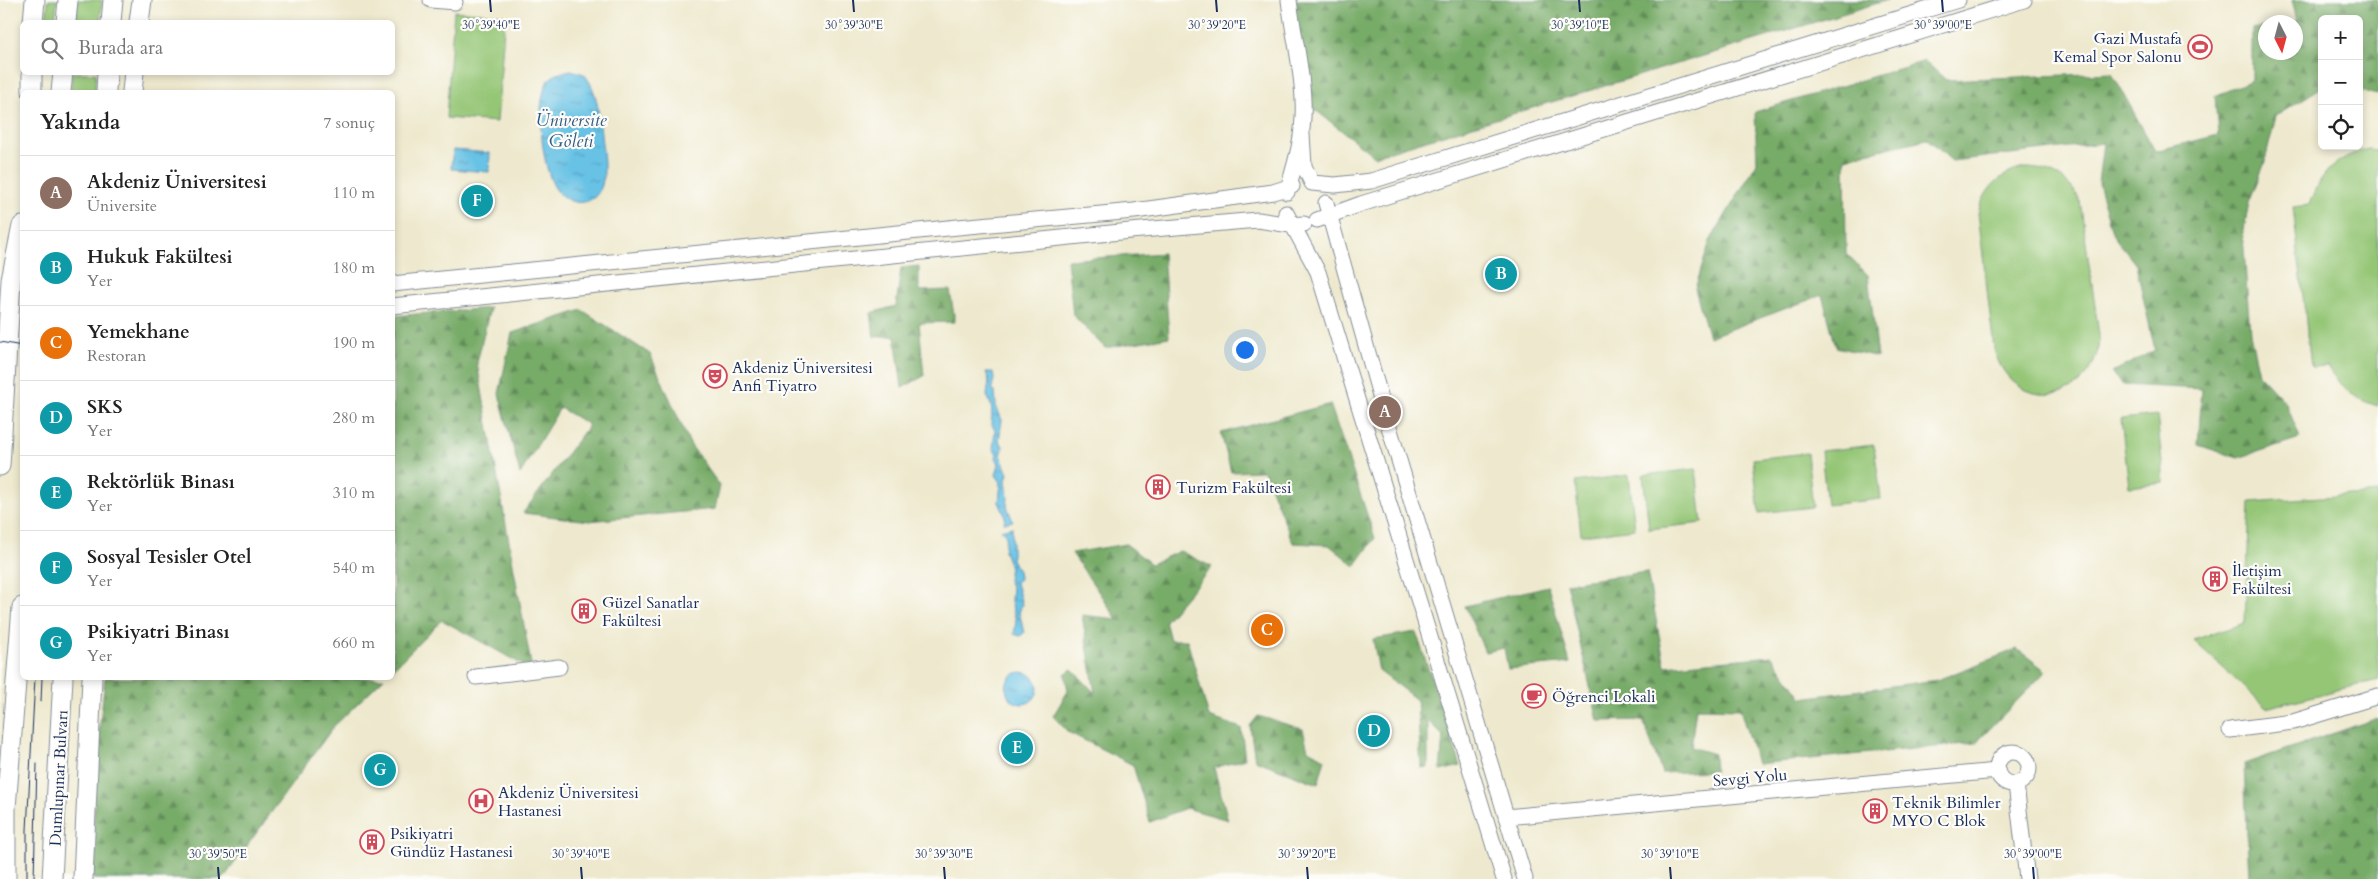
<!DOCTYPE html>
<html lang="tr">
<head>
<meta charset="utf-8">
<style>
  :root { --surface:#fff; --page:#f6f6f6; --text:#222; --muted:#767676; --line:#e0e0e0; --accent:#ea580c }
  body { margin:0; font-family:Cardo,serif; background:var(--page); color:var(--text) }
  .controls { position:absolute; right:15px; top:15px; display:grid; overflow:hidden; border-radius:8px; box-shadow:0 2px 8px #0003 }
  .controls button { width:45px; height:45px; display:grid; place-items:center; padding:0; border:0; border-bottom:1px solid var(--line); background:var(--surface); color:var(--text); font:25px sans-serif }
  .compass { position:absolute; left:2258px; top:15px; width:45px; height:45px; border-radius:50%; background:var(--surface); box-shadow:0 2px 8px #0003; rotate:174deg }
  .you { position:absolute; left:1244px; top:349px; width:18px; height:18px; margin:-12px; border:4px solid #fff; border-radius:50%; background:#1a73e8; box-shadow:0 0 0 8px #1a73e833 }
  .badge { display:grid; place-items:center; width:32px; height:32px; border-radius:50%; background:var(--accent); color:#fff; font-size:16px; font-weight:700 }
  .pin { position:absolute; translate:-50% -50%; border:2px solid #fff; box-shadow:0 1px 5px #0006 }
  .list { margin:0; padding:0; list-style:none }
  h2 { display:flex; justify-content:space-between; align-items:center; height:65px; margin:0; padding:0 20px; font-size:21px }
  h2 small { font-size:16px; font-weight:400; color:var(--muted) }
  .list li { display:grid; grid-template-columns:32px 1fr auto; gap:15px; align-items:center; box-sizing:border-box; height:75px; padding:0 20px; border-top:1px solid var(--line) }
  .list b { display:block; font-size:19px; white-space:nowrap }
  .list p { margin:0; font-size:16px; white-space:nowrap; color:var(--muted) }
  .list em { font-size:16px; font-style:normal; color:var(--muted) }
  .icon { flex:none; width:28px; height:28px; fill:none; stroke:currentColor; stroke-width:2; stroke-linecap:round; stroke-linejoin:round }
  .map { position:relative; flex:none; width:2378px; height:879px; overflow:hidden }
  .search { position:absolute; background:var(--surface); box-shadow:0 2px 8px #0003; left:20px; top:20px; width:375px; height:55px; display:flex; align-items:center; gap:12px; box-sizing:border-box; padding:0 18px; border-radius:8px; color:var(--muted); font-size:19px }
  .panel { position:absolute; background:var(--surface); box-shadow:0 2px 8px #0003; left:20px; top:90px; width:375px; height:590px; border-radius:8px }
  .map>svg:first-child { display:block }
</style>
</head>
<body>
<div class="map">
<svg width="2378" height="879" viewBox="0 0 2378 879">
  <defs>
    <pattern id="forest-firs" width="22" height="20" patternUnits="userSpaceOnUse" patternTransform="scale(1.25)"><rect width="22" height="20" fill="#77ab67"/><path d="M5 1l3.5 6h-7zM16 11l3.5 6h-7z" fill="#618c58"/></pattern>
    <pattern id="water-ripples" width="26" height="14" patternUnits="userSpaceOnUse" patternTransform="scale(1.25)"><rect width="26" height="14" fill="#68c2e5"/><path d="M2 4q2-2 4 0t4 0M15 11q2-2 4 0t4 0" fill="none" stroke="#559ebd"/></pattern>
  </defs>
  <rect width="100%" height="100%" fill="#fdfcf7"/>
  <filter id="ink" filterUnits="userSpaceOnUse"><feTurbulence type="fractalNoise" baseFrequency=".02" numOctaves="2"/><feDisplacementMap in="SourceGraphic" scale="10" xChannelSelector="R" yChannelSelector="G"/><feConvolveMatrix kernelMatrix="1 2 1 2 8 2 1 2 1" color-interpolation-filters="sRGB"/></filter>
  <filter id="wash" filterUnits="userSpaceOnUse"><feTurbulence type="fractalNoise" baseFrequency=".0096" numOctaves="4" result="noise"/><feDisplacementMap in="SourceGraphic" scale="20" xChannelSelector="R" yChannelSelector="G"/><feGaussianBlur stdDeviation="1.12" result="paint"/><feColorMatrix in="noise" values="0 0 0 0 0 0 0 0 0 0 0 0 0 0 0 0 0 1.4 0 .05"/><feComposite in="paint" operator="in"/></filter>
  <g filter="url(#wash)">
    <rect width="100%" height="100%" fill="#eee9ce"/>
    <path fill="#94c676" stroke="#587a6a" d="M48,0H57L55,22H46Z
      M78,0H102L100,22H76Z
      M454,11L505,15L497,122L446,118Z
      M72,73H96L95,92H71Z
      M2368,149L2378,150V406C2353,399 2340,387 2327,366L2311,367L2293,207L2309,205C2319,174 2336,157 2368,149Z
      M2024,168C2050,168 2067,177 2080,200L2099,335C2099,406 2012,417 1994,349L1978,213C1985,188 1999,174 2024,168Z
      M2157,415L2164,483L2129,487L2121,419Z
      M1874,445L1881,499L1827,505L1821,451Z
      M1807,453L1813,507L1759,513L1753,459Z
      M1696,469L1702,523L1649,529L1643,475Z
      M1629,475L1635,529L1581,535L1575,482Z
      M2378,493V680L2266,708L2193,640L2245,623L2250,502Z"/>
    <path fill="url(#forest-firs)" stroke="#496d62" d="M1290,0H1888L1374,156L1304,101Z
      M2292,0H2378V95L2359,91V19H2322V87L2276,116L2264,165L2249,202L2243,235L2250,333L2259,374L2286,403L2300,438L2238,458L2198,445L2202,389L2123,385L2111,373L2155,350L2136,265L2113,235L2098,183L2103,143L1952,161L1927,139L1845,158L1846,253L1868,275L1878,357L1836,347L1822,295L1709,337L1695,289L1710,241L1757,163L1755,112L1925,61L1946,80L2112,73L2155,151L2218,135L2215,96L2252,80V29L2265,27L2266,52H2296V22H2287L2297,21Z
      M1163,253L1169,337L1105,348L1073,315L1067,260Z
      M919,266V291L950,290L955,322L919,323L924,376L902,388L895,336L874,337L871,313L896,306L901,268Z
      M490,308L477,363L532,670L442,620L393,669V316Z
      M582,310L650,354L690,444L720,486L715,509L589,521L523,513L589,425L560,408L520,474L499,394L512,333Z
      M1330,404L1375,538L1355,566L1329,545L1293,543L1264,471L1231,472L1221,433Z
      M1126,544L1151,564L1180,551L1212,567L1165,621L1170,640H1187L1209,717L1241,728L1245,759L1214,768L1228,820L1186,808L1150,822L1133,765L1068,732L1053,716L1068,691L1065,674L1072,669L1095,693L1082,615L1117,619L1072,553Z
      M1647,572L1665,666L1772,656L1802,698L1937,680L2017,649L2046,671L1976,743L1757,764L1740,709L1696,708L1691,747L1714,754L1715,771L1662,773L1643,720L1598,721L1566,583Z
      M1548,586L1570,663L1508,669L1504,648L1485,652L1465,606Z
      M1416,632L1461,766L1440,771L1443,736L1428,721V767L1421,768L1417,700L1379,671L1373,639Z
      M105,678H384L334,726L223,879H93L95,768Z
      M1258,716L1303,729L1308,750L1325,759L1318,784L1255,760L1250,726Z
      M2378,718V879H2249L2244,764Z"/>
    <path fill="url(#water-ripples)" stroke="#4278a2" d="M571,70L584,74C601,94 599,126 603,151C604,163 605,173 602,185C595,207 571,207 558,192C542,174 534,102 548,81C553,74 563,72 571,70Z
      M453,150L490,153L489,172L451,169Z
      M986,372H993L994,379L992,388L995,392L996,406L1002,420L999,441L1003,446L1001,457L1008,474L1006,479L1008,497L1007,507L1013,521L1004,523L1005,516L999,502L1001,482L996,475L999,464L996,457L997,454L993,449L995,430L991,424C992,414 993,405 987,396L989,381Z
      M1012,527V559L1018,571L1019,578L1016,583L1022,604L1019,613L1025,632L1020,636L1014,634L1016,621L1011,601L1012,588L1008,580L1010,567L1004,551L1006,535L1001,530Z
      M1006 688a16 16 0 1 1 32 0a16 16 0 1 1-32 0Z"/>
  </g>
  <g filter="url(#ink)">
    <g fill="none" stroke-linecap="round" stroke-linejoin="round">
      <g stroke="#848c96" stroke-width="17">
        <path id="minor" d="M431,0L455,2
          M1302,134L1304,166L1312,183L1335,185L1371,181L1958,0
          M1287,192C1296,162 1305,132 1303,100C1302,66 1293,34 1289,0
          M1326,203L1386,417L1525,879
          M1286,213L1318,272L1504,879
          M1317,220L1361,204L2024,0
          M392,284L958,227L1134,211L1273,192L1292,186
          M392,306L1130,231L1258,220L1290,225L1304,224
          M476,677L559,667
          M2230,730L2293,722L2378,696
          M1997 768a16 16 0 1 1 32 0a16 16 0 1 1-32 0Z
          M2016,784L2027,879
          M1506,817L1997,771"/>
      </g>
      <g stroke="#848c96" stroke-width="21">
        <path id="major" d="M33,22L35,0
          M66,22L68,0
          M111,22L113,0
          M139,22L142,0
          M32,72V92
          M61,92L63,72
          M106,92L107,72
          M132,92L134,72
          M0,466L11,280L22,226
          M6,879V808L22,607
          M52,879L63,678
          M83,879L92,678"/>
      </g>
      <use href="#minor" stroke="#fff" stroke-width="15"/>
      <use href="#major" stroke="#fff" stroke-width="19"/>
      <path stroke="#1b2f5e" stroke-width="1" d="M0,342L22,346
        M41,702L42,678
        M27,879V830L35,678
        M34,879L37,764"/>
    </g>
  </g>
  <path fill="none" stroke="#1b2f5e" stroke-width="2" d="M490,0L491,12M853,0L854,12M1216,0L1217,12M1579,0L1580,12M1942,0L1943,12M218,867L219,879M581,867L582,879M944,867L945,879M1307,867L1308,879M1670,867L1671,879M2033,867L2034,879"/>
  <defs>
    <g id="stadium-ring" transform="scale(1.25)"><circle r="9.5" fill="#fdfcf7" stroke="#d1495b" stroke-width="1.5"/><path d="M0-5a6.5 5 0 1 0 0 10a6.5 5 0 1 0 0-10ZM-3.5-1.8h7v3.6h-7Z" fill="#d1495b"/></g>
    <g id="theatre-ring" transform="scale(1.25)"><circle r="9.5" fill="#fdfcf7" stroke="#d1495b" stroke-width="1.5"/><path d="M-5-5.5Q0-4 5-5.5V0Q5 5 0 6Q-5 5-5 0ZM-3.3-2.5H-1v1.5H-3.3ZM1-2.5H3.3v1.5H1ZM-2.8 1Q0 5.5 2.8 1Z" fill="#d1495b"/></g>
    <g id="building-ring" transform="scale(1.25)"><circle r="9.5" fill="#fdfcf7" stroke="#d1495b" stroke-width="1.5"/><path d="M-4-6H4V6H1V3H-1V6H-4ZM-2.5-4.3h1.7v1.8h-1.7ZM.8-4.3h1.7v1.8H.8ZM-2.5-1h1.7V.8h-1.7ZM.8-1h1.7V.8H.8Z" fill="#d1495b"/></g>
    <g id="cafe-ring" transform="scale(1.25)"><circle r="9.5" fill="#fdfcf7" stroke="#d1495b" stroke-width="1.5"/><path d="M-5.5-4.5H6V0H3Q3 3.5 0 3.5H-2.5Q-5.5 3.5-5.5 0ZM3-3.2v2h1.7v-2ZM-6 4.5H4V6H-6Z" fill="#d1495b"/></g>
    <g id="hospital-ring" transform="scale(1.25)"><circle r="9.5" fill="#fdfcf7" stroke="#d1495b" stroke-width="1.5"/><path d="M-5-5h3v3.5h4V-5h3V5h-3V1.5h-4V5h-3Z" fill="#d1495b"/></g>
  </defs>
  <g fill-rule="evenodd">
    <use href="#stadium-ring" x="2200" y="47"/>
    <use href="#theatre-ring" x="715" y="376"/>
    <use href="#building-ring" x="1158" y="487"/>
    <use href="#building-ring" x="2215" y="579"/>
    <use href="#building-ring" x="584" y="611"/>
    <use href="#cafe-ring" x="1534" y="696"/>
    <use href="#hospital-ring" x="481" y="801"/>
    <use href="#building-ring" x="1875" y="811"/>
    <use href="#building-ring" x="372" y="842"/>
  </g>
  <g text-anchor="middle" stroke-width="4.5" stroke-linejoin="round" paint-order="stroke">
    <g font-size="16" fill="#1b2f5e" stroke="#fdfcf7" text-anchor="start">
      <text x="2182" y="44" text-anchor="end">Gazi Mustafa<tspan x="2182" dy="18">Kemal Spor Salonu</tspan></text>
      <text x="732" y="373">Akdeniz Üniversitesi<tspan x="732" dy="18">Anfi Tiyatro</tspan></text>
      <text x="1176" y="493">Turizm Fakültesi</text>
      <text x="2232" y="576">İletişim<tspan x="2232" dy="18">Fakültesi</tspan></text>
      <text x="602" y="608">Güzel Sanatlar<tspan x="602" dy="18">Fakültesi</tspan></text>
      <text x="1552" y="702">Öğrenci Lokali</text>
      <text x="498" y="798">Akdeniz Üniversitesi<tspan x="498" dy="18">Hastanesi</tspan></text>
      <text x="1892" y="808">Teknik Bilimler<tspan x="1892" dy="18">MYO C Blok</tspan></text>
      <text x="390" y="839">Psikiyatri<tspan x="390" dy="18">Gündüz Hastanesi</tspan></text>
    </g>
    <g font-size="16" fill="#1b2f5e" stroke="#fdfcf7">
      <text transform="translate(1750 777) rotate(-5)" y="6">Sevgi Yolu</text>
      <text transform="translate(58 778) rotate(-87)" y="6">Dumlupınar Bulvarı</text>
    </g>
    <g font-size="18" font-style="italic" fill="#325b86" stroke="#fdfcf7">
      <text x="571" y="126">Üniversite<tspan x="571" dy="21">Göleti</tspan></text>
    </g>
  </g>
  <g font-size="12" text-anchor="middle" fill="#1b2f5e" stroke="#fdfcf7" stroke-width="4.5" stroke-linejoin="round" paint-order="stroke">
    <text x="491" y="29">30°39'40"E</text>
    <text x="854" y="29">30°39'30"E</text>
    <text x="1217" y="29">30°39'20"E</text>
    <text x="1580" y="29">30°39'10"E</text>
    <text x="1943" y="29">30°39'00"E</text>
    <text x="218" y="858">30°39'50"E</text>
    <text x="581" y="858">30°39'40"E</text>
    <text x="944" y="858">30°39'30"E</text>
    <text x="1307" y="858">30°39'20"E</text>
    <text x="1670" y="858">30°39'10"E</text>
    <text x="2033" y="858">30°39'00"E</text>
  </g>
</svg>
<div class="controls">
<button>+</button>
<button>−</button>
<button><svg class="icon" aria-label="locate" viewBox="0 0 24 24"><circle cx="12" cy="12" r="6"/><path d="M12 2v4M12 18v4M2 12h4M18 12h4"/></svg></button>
</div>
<svg class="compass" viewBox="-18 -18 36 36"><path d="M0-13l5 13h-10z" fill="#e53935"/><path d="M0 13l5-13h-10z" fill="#767676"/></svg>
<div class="you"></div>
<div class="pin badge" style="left:1385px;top:412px;background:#8d6e63">A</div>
<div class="pin badge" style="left:1501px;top:274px;background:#0f9aa8">B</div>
<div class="pin badge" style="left:1267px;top:630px;background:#e8710a">C</div>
<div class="pin badge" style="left:1374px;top:731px;background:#0f9aa8">D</div>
<div class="pin badge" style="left:1017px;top:748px;background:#0f9aa8">E</div>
<div class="pin badge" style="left:477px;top:201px;background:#0f9aa8">F</div>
<div class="pin badge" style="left:380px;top:770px;background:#0f9aa8">G</div>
<div class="search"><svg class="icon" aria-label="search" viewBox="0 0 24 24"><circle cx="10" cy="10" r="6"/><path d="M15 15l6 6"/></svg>Burada ara</div>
<section class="panel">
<h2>Yakında<small>7 sonuç</small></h2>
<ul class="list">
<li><span class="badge" style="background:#8d6e63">A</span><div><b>Akdeniz Üniversitesi</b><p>Üniversite</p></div><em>110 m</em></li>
<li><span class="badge" style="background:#0f9aa8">B</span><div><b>Hukuk Fakültesi</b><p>Yer</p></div><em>180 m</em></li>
<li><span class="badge" style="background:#e8710a">C</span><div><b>Yemekhane</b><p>Restoran</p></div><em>190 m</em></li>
<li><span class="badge" style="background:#0f9aa8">D</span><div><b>SKS</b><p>Yer</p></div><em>280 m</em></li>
<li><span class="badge" style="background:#0f9aa8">E</span><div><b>Rektörlük Binası</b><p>Yer</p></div><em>310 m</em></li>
<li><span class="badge" style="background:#0f9aa8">F</span><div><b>Sosyal Tesisler Otel</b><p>Yer</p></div><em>540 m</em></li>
<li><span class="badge" style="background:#0f9aa8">G</span><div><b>Psikiyatri Binası</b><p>Yer</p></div><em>660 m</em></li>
</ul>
</section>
</div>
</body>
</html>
